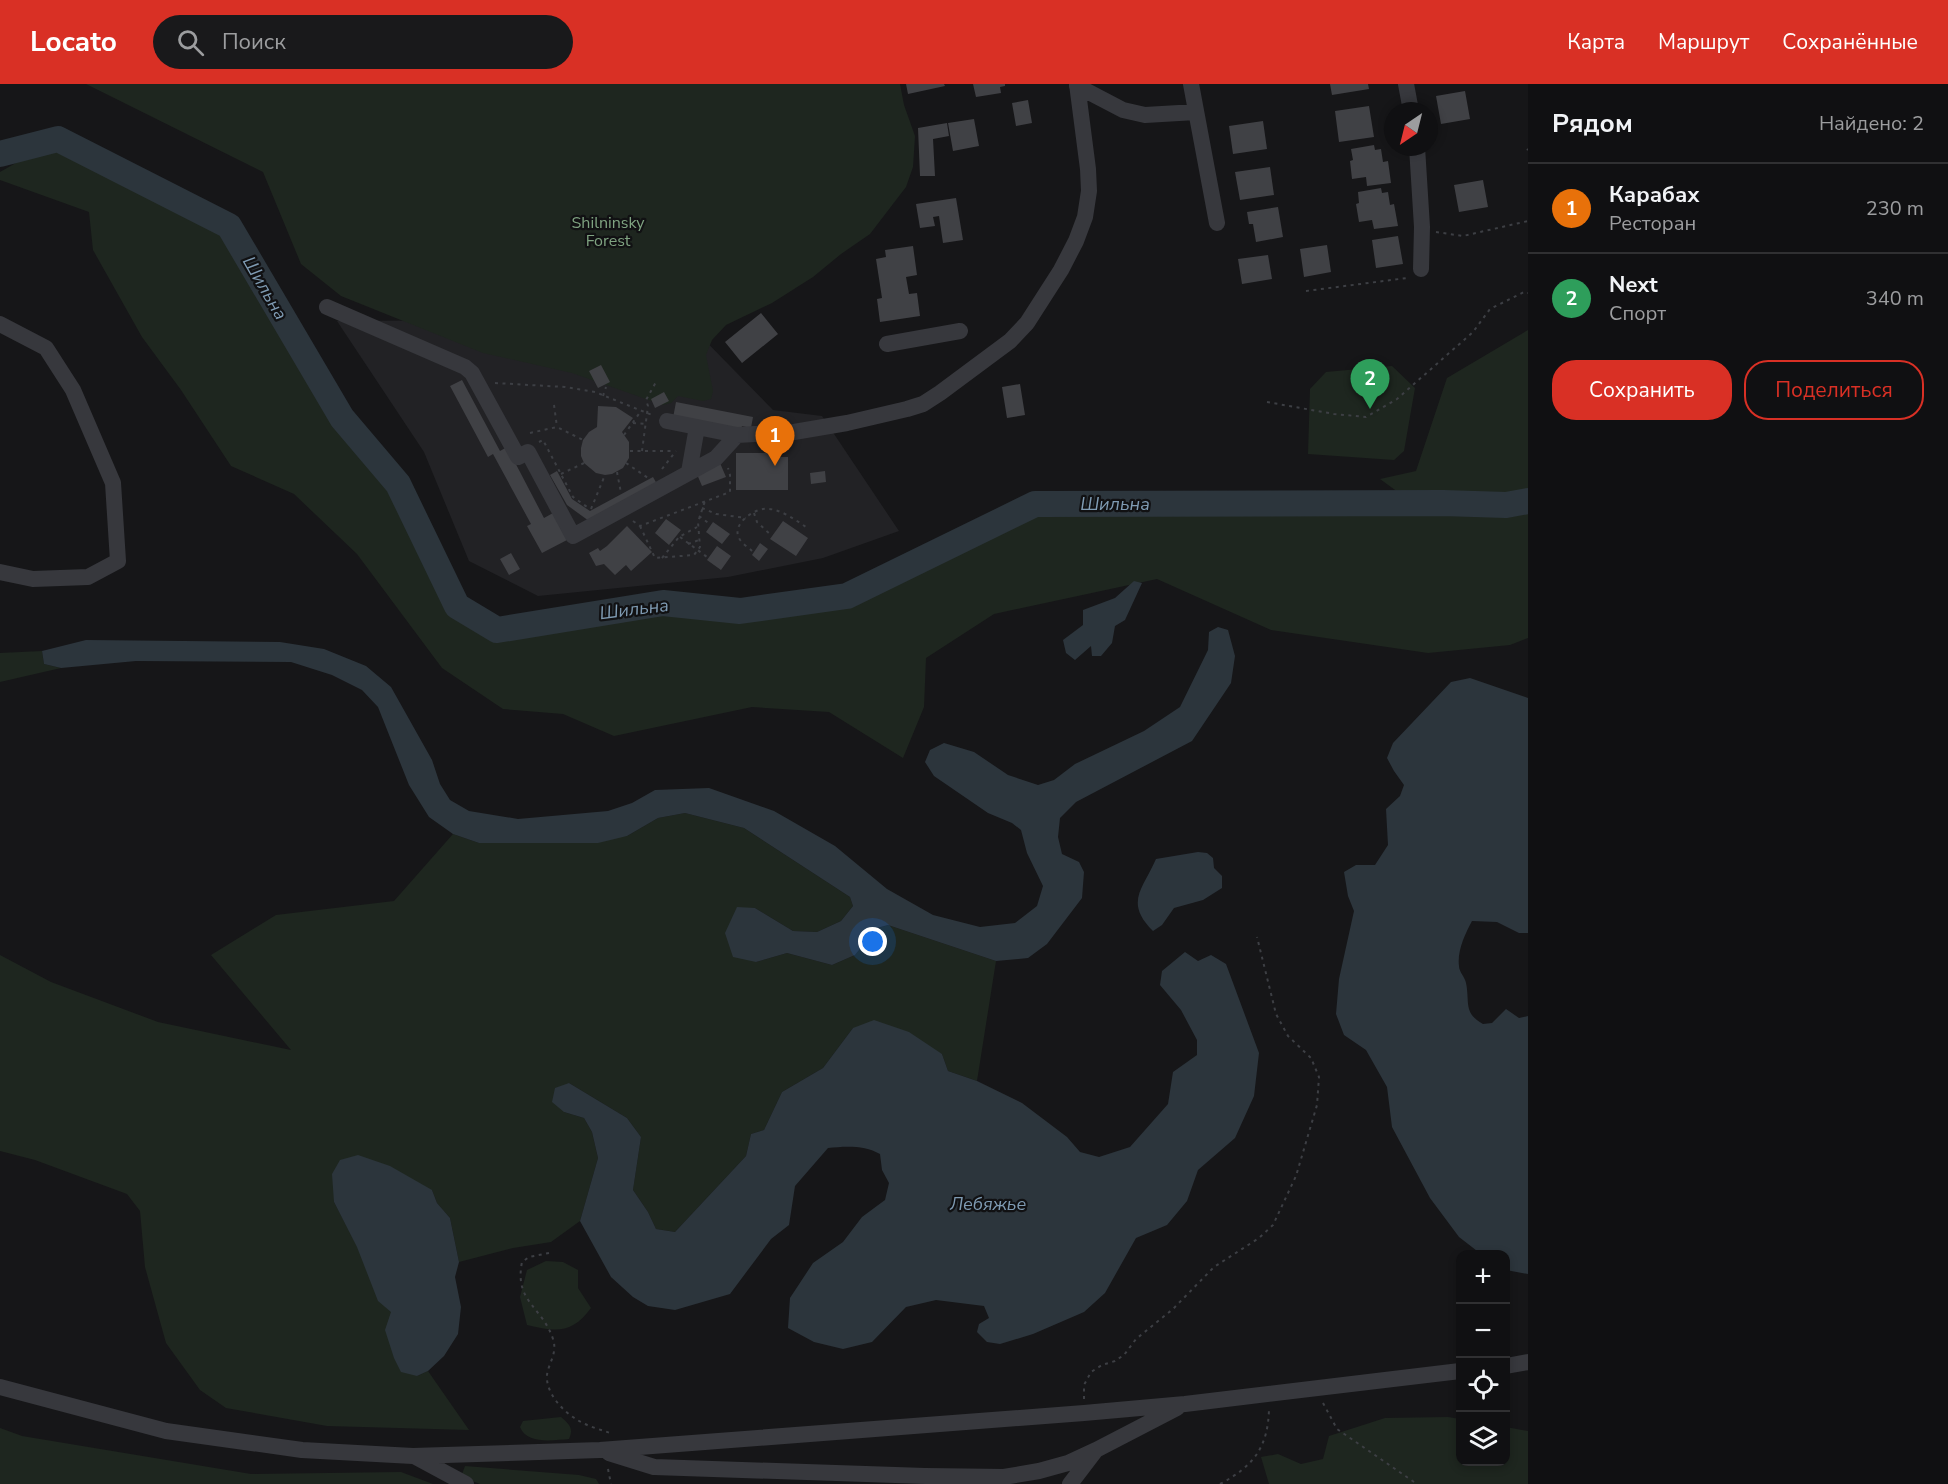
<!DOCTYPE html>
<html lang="ru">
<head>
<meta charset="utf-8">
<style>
  :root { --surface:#101012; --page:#19191b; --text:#f1f3f6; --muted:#9c9d9f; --line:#303032; --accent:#d93025 }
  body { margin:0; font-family:"Nunito Sans",sans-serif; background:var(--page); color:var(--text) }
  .controls { position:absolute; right:18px; bottom:18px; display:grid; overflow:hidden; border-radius:12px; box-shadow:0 3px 9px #0003 }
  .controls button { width:54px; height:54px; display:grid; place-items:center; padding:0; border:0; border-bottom:2px solid var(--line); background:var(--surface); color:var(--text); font:30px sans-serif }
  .compass { position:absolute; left:1384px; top:18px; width:54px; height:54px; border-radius:50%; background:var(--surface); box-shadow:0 3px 9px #0003; rotate:215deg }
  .you { position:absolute; left:873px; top:858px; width:21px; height:21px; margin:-15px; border:4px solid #fff; border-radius:50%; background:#1a73e8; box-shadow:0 0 0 9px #1a73e833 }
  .badge { display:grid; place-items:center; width:39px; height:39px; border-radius:50%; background:var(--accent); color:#fff; font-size:20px; font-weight:700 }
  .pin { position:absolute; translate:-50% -50px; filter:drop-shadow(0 2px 3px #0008) }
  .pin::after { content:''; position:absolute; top:32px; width:21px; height:18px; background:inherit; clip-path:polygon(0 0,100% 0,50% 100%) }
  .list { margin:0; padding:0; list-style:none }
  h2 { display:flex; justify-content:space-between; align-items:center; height:78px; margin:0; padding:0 24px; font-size:26px }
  h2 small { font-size:20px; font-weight:400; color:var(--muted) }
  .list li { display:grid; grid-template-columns:39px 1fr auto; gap:18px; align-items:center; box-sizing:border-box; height:90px; padding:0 24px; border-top:2px solid var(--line) }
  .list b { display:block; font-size:22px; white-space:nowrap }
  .list p { margin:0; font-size:20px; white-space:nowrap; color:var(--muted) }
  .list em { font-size:20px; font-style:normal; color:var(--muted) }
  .actions { display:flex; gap:12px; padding:18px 24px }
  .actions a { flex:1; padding:14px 0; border:2px solid var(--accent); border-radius:24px; text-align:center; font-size:21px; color:var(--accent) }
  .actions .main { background:var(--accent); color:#fff }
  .icon { flex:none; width:33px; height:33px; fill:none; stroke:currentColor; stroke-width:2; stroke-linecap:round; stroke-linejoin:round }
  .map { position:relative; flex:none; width:1528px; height:1400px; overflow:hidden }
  header { display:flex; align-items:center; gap:36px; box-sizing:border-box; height:84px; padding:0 30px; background:var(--accent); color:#fff }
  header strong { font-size:28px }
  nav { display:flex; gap:33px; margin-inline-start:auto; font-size:21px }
  .search { width:420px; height:54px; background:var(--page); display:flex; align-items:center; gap:15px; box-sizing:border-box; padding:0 21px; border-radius:33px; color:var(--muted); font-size:22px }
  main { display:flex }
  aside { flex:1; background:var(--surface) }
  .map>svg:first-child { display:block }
</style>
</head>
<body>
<header>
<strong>Locato</strong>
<div class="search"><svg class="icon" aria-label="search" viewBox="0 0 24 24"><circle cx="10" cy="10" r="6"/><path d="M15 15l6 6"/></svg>Поиск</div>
<nav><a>Карта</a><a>Маршрут</a><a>Сохранённые</a></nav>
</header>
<main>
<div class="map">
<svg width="1528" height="1400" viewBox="0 0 1528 1400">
  <rect width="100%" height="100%" fill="#161618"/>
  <path fill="#222225" d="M684,235L773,326L822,332L899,447L823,474L728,493L538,512L469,477L424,368L337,237Z"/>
  <path fill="#1e261f" d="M86,0H900L904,21L915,52L913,83L906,103L870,150L841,170L813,193L772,219L726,241L712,256L706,271L713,307L711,315L703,317L678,312L671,319L663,321L572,289L483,269L341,212L301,180L263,88Z
    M58,55L229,142L342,334L398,400L457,521L497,546L663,519L740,527L847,512L1035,420L1437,419L1406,414L1380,395L1416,387L1447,294L1528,246V554L1510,561L1428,569L1271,546L1157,495L994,530L926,574L924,623L903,674L829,628L752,623L614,652L563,630L503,625L442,584L357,470L294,410L231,382L181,306L142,253L93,166L89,128L0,96V88Z
    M1392,282L1415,304L1404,367L1394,376L1308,370L1310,305L1326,288Z
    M42,567L44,580L61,584L0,598V569Z
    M685,729L744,744L850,813L853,822L841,837L817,848L793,847L755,824L756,878L787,869L832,881L855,871L878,844L888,841L996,877L977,997L948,987L942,970L853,944L823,984L782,1008L764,1046L751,1050L746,1072L675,1148L656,1145L648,1128L633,1106L641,1053L627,1034L569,999L564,1028L584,1034L592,1048L598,1074L580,1137L551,1158L513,1164L459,1178L450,1134L437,1119L432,1106L334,1118L392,1228L417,1292L428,1287L469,1346L327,1342L226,1324L200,1306L166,1259L145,1183L140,1127L127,1110L35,1076L0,1067V871L51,898L158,938L291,966L211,871L276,831L394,817L453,750L479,759L627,752L658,734Z
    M546,1177L563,1178L578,1186V1204L591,1224C572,1250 556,1248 527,1241L520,1213L527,1186Z
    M561,1333C569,1340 574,1344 569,1355C554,1356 527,1361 520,1343L523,1337Z
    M1448,1333L1460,1335V1378H1506V1343L1528,1347V1400H1269L1261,1373L1278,1370L1301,1380L1323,1375L1329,1352L1385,1334Z
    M0,1344L22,1352L251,1390L401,1388L433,1400H0Z
    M465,1382L579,1391L596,1395L599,1400H480L467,1395L462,1390Z"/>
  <path fill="#2c353c" d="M1134,497L1142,499L1125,536L1115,542L1112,559L1101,572H1092L1091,562L1075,576L1066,569L1063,556L1083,541V526L1115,514Z
    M1218,543L1228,546L1235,572L1231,599L1192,657L1076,718L1060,734L1058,753L1062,770L1079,778L1084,788L1082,814L1047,860L1028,874L996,877L888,841L877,844L855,871L832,881L787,869L756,878L733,873L725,849L737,823L755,824L793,847L817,848L841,837L853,822L850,813L744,744L685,729L658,734L627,752L598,759H479L453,750L429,733L409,701L378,623L362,606L332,591L291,578L136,577L61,584L44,580L42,567L86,556L280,558L324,565L366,582L391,603L432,676L440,700L450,716L469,727L518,735L608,727L632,719L655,706L709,704L774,727L835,762L887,805L933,831L980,843L1015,839L1037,822L1043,802L1027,769L1021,746L1012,739L988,729L934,692L925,678L930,666L944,659L974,668L1008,691L1038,701L1054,696L1075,680L1144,647L1180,623L1208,566L1209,548Z
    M1470,594L1528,614V849H1519L1497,838L1472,837C1465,850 1457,867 1459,882C1459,888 1465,893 1466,899C1470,918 1463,929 1483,940L1492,939L1506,925L1519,934L1528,932V1190L1506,1186V1170H1481L1459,1153L1430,1114L1392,1043L1387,1003L1366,966L1344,951L1336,930L1339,895L1354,827L1348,812L1344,788L1356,781H1375L1388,761L1386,725L1400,712L1404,701L1394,687L1387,674L1393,659L1451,598Z
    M1198,768L1207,769L1213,774L1214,784L1222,792V804L1203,816L1174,824L1162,841L1153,847C1124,818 1143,805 1156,775Z
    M1185,868L1198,877L1211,871L1226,880L1259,969L1254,1012L1235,1054L1198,1086L1187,1117L1167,1141L1136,1154L1105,1209L1084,1228L1033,1250L1000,1260L987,1258L977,1248L979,1240L989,1234L984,1222L936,1216L906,1223L872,1258L843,1265L814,1258L788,1244L790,1214L813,1179L843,1158L862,1133L885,1116L889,1099L882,1086L880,1070C865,1061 845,1062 828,1064L795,1102L789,1141L771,1155L730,1210L675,1226L648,1222L633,1213L611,1193L580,1137L598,1074L592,1048L584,1034L564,1028L552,1018L555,1004L569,999L627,1034L641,1053L633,1106L648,1128L656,1145L675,1148L746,1072L751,1050L764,1046L782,1008L823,984L853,944L874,936L909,948L942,970L948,987L977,997L1022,1019L1067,1053L1080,1068L1099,1073L1130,1063L1168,1020L1173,988L1197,971V956L1181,926L1160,901L1162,887Z
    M358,1071L390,1082L432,1106L437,1119L450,1134L459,1178L455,1193L461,1223L458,1250L444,1272L428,1287L417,1292L401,1288L394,1274L385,1246L391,1228L378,1217L357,1163L334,1118L332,1090L340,1076Z"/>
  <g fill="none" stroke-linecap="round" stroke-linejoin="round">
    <path stroke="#2c353c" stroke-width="26" d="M0,70L58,55L229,142L342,334L398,400L457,522L497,546L663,519L740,527L847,512L1035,420L1443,419L1506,421L1528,417"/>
  </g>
  <path fill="#404145" d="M906,0H944L945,2L908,10Z
    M973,0H1005V2L1000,3L1001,9L976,13Z
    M1330,0H1368L1369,5L1332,11Z
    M1465,7L1470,35L1441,40L1436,12Z
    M1028,16L1032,39L1016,42L1012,19Z
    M1369,22L1374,53L1339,58L1335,27Z
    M974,35L979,62L953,67L948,39Z
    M1263,37L1267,65L1233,70L1229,42Z
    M947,39L949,52L933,55L935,92H920L918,44Z
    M1374,61L1375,66L1381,65L1383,78L1388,77L1391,99L1367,102L1366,93L1352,95L1350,77L1353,76L1351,65Z
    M1270,83L1274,111L1240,116L1235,88Z
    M1483,96L1488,123L1459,128L1454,101Z
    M1381,104L1382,109L1388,108L1390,121L1394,120L1398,142L1374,145L1372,136L1359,138L1356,120L1359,119L1358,108Z
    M956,114L963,156L943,159L939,132L933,133L935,142L920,144L916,120Z
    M1278,123L1283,153L1256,158L1253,140H1249L1247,128Z
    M1398,152L1403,180L1376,184L1372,156Z
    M1327,161L1331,188L1304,193L1300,165Z
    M913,162L917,191L906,193L909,210L917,209L920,232L880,238L877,215L882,214L876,175L886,173L885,166Z
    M1268,171L1272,195L1242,200L1238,175Z
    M761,229L778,250L742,279L725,258Z
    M601,281L610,298L598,304L589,287Z
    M462,296L500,367L507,363L544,434L553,429L567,456L542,469L527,442L531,440L493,370L488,373L450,302Z
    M1020,300L1025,331L1007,334L1002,303Z
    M664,308L669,317L655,324L651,315Z
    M676,318L753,333L751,344L742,342L741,347L673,334Z
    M598,322L616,323L633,334L622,348L629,358V374L623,384L612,390L605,391L596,389L584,379L581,372V364L583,356L589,348L597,343Z
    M736,369H780V373H788V406H736Z
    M720,379L726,393L702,402L696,388Z
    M557,387L572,415L590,427L653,393L657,400L589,437L567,421L550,391Z
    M825,387L826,398L811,400L810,389Z
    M666,435L681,446L669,461L655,449Z
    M783,437L808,454L796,472L770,455Z
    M713,438L730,450L722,460L706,448Z
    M627,442L652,468L631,487L626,481L615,491L604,480L596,482L589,469L598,464L600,467L607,462Z
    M760,459L768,465L759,477L752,471Z
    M717,462L731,472L721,486L707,476Z
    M511,469L520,485L509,491L500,475Z"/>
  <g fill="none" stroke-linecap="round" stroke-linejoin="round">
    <path stroke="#3d3f44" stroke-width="2" stroke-dasharray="3 4.5" stroke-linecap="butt" d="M1527,65L1528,66
      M1436,148L1463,152L1528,137
      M1306,207L1407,194
      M495,299L565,303L595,308L652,331
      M603,312L606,303
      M1267,318L1334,330L1366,333L1397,315L1473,248L1490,225L1524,208L1528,209
      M554,321L557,343
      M633,339L646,340
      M530,349L557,343L583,356
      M624,351L641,327
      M539,358L543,356L573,413L590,425
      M630,367H675
      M642,367L648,322L646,316L656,298
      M626,379L648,394
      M662,385L676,367
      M617,388L621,409
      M561,390L584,379
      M702,424L716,430L746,434
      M591,425L605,391
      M754,429L757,438L772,452
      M699,432L711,441
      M633,437L640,442L730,408V391L728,384
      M640,442L655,474L694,471L700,463L698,438L705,417
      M680,453L707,473
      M688,460L699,456
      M752,467C748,463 741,459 739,454C732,441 751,427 763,425C778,423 794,435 806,443
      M662,474L679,453L697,443
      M549,1169L529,1173L522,1178C514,1218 542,1222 553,1255C557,1267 551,1276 548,1286C542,1305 562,1327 576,1335C586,1342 599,1345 610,1349
      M1084,1315V1301L1091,1288L1102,1281L1115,1277L1124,1271L1136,1255L1173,1225L1214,1183L1259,1154L1273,1141L1296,1092L1317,1021L1319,993L1311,974L1288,952L1276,930L1257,853
      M1323,1319L1337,1345L1417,1400
      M608,1385L611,1400
      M1220,1400C1254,1382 1268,1363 1269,1325"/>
    <path stroke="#37383d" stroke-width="16" d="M1191,0L1217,139
      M1406,0L1411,27
      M1077,2L1123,26L1145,31L1196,28
      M1417,63L1422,143L1421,185
      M327,223L465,283L472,289L518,373L528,368L573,452L716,374L737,351
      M0,240L46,264L73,306L113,399L118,477L88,493L33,495L0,488
      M887,260L960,247
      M667,337L697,343
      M689,388L697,343L737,351L794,348L847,339L907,325L923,320L940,309L1010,257L1027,239L1061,186L1076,157L1085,133L1089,107L1088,85L1077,0
      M1506,1282L1528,1278
      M0,1303L166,1347L302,1366L413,1372L600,1366L1084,1329L1185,1320L1460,1287
      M609,1369L654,1383L925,1392L1004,1393L1039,1387L1068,1379L1096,1366
      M414,1372L466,1400
      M1070,1400L1096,1366L1177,1324"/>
  </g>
  <g text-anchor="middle" stroke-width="4.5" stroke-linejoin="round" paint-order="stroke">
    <g font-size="16" fill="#7fa381" stroke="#111113">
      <text x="608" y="144">Shilninsky<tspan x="608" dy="18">Forest</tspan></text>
    </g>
    <g font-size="18" font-style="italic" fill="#7f9bb3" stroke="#111113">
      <text transform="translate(265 204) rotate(60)" y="6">Шильна</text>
      <text x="1115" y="426">Шильна</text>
      <text transform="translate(634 525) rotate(-7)" y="6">Шильна</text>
      <text x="988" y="1126">Лебяжье</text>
    </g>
  </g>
</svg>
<div class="controls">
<button>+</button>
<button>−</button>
<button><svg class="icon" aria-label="locate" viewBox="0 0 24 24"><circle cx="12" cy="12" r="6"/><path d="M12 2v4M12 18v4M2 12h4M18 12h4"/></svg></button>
<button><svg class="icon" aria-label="layers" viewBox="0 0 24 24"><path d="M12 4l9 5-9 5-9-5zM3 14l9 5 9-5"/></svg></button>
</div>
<svg class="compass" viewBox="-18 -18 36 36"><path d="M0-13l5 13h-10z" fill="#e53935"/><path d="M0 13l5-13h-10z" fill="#9c9d9f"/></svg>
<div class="you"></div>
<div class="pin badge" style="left:775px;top:382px;background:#e8710a">1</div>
<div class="pin badge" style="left:1370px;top:325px;background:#2e9e5b">2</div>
</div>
<aside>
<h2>Рядом<small>Найдено: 2</small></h2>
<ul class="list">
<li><span class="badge" style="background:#e8710a">1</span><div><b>Карабах</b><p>Ресторан</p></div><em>230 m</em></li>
<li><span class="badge" style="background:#2e9e5b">2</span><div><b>Next</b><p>Спорт</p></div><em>340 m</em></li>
</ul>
<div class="actions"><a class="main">Сохранить</a><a>Поделиться</a></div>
</aside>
</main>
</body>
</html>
